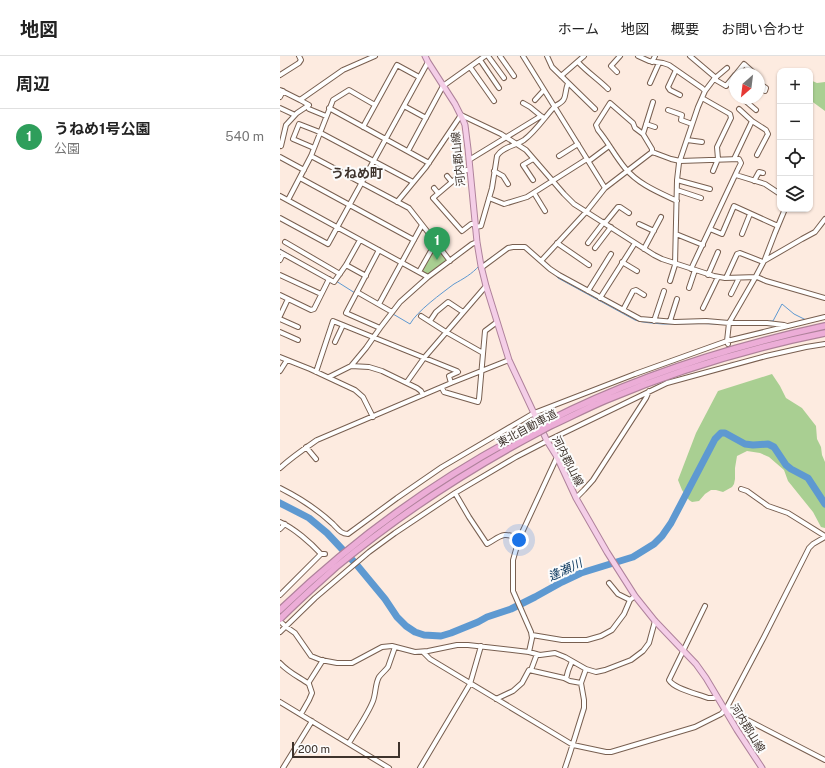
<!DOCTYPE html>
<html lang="ja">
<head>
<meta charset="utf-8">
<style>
  :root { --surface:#fff; --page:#f6f6f6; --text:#222; --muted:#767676; --line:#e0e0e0; --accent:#ab51bd }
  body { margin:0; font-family:"Public Sans","Noto Sans JP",sans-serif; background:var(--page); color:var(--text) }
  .controls { position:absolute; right:12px; top:12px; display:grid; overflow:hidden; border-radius:8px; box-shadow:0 1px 3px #0004 }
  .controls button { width:36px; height:36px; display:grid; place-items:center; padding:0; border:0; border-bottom:1px solid var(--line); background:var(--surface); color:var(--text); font:20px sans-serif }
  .compass { position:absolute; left:449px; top:12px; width:36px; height:36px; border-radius:50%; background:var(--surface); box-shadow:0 1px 3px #0004; rotate:208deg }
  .scale { position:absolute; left:12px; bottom:10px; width:108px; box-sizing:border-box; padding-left:4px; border:2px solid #3e332c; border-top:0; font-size:11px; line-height:14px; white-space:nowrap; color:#3e332c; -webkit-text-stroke:3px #fcfcfc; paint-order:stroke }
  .you { position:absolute; left:239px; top:484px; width:14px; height:14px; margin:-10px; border:3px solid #fff; border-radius:50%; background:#1a73e8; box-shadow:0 0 0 6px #1a73e833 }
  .badge { display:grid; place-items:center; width:26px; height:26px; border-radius:50%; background:var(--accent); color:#fff; font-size:13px; font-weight:700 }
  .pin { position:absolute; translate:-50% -33px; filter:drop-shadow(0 1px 2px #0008) }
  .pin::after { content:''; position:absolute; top:21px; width:14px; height:12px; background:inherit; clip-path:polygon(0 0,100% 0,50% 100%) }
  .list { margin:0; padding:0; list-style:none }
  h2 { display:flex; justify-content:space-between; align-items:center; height:52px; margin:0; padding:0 16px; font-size:17px }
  h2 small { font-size:13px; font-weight:400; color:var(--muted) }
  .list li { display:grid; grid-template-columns:26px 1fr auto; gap:12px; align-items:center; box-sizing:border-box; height:56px; padding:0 16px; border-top:1px solid var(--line) }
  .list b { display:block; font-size:15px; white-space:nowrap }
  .list p { margin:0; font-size:13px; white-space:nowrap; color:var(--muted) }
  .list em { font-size:13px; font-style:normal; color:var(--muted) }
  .icon { flex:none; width:22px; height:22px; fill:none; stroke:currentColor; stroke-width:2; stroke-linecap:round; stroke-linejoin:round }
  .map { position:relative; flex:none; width:545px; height:712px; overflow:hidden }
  header { display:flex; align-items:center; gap:24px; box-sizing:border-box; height:56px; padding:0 20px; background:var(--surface); border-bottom:1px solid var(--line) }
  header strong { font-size:19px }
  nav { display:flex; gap:22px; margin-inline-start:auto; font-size:14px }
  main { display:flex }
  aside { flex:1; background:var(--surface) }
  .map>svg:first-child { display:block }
</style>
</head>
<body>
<header>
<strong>地図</strong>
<nav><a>ホーム</a><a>地図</a><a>概要</a><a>お問い合わせ</a></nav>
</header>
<main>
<aside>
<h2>周辺<small></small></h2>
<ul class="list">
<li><span class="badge" style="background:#2e9e5b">1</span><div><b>うねめ1号公園</b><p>公園</p></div><em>540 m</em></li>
</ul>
</aside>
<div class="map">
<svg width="545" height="712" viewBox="0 0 545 712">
  <rect width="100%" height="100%" fill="#fdebe0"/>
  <path fill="#a9cf92" d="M530,24L537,27L545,26V55L530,44Z
    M154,190H157L167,203V206L149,219L143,216L142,214Z
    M492,318L500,330L506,342L522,352L536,370L537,383L541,391L542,399L545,406V472L541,471L533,456L508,425L504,414L489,401L480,397L467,395L457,400L455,412V423L454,428L452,431L443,436L436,434H431L425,438L419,445L412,446L409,444L402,434L398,424L416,377L438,335Z"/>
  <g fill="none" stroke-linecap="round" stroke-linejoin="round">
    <path stroke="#5e99d1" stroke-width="1" d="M0,193L30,211
      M202,208L219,196
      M272,216L278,222L355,264C364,267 373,267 383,268C401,268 420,267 438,268
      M56,225L75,237
      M113,258L130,268C137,255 162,237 174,228C183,223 192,218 199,210
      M452,265H465
      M490,265H493L502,248L514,258L526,264
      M534,288L545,286"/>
    <path stroke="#5e99d1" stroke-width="7" d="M0,447L29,462L47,477L76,508L105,543L117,561L126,570L135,576L144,579L161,580L171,577L198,566L207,561L231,553L255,541L282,526L301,517L353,501L374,488L382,480L391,467L435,383L441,377H445L465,388L473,389L488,388L494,391L506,409L511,413L528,422L545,448"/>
    <path stroke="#d7c6bc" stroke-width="4" stroke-dasharray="4 2" stroke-linecap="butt" d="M448,288L452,306"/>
    <g stroke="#785f50" stroke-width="6">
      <path id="minor" d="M208,0L224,22
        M220,0L234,20
        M243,0L325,132
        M267,0L272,11L315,53
        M358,0L369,5L383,7L389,9L422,32L425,35L418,51L399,107L397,124L395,209L390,225
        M410,0L436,22
        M200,4L219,32
        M298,6C307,16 318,23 328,33
        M372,6L375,0
        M190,11L214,45
        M396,14L388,31L390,34L400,39
        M337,16L331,10L340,0
        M456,18L464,8L475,18
        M0,19L19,7L21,4L19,0
        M281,20L304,0
        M434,23L446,30L455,19
        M370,27L379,7
        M0,34L20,44L63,14L95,0
        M479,34L481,31L483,30L486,32L485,35
        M425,35L434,23L447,12
        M0,41L3,35
        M422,42L450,58L451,62L437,91L438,103L433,115
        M462,42L476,54
        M255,44L264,34
        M243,47L250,51L261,60
        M468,47L472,42
        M124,50L146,62
        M0,52L15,59
        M49,52L149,107
        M29,53L46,60
        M459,53L472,65
        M388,54L402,59L401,64L412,68
        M366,68L375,71
        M83,71L117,9L139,21
        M363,78L373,46
        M407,84L422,86
        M0,89L1,90L6,69L17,57L29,49L20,44
        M34,92L13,83L19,68L37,75L133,126
        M128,95L163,30L205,0
        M31,100L129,152L147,175L170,205
        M279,100L298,88
        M0,101L24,114
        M454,103L472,65L486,74L488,78L477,99
        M189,104L261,60L264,62
        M309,105L329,90
        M190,114H186L153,142L182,175L191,168H195
        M214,115L223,120L228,128
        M456,119L485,128L500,138
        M167,120L172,126
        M20,122L134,184
        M253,124L243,109L253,103
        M397,124L430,133
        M474,125L479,116L483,117
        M154,132L158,137
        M397,134L421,142
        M254,137L265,155
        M0,140L148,221
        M209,142L224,148L247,141L307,103
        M8,144L31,100L53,44L69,34L95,49
        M397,145C378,136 358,128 345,112C335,100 328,86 318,74L316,69L330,47L353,67L355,72L363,78L372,93V96L375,97L391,103L400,105L459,103L461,107L458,113L411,213
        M117,146L146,111L179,62L181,59L221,78L246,94L284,138L294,148L374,199L382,203L434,220L445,222L477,221L486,225L545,242
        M0,162L48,188L148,6
        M325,167L338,151H340L349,157
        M359,168L374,175
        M195,171L201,170L212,132L217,100C222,91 235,90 244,84C255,76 265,61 275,50C289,43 283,40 288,27
        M430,173L442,178L454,150L498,170
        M396,178L423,189
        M462,178L470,158
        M5,186L60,218
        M277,187L309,209
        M308,187L324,166
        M315,192L331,171
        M364,193L381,161
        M99,194L66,257L100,272
        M0,196L54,226L66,209L80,184
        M485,203L495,177L505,153
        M0,204L3,198
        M261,205L306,156L325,132L372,96
        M342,206L357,215
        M66,209L86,220
        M201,212L228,192L233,191H245L270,213L279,219L360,263L395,266L426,265L449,267H487L504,269L507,270
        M139,216L156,186
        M0,219L41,238
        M428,219L438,196
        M446,222L457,198L460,197L483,206
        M409,232L415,214
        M308,235L331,198
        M77,236L112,256
        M451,238L459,222
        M0,239L31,254L34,253L49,223
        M320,242L355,187
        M99,248L142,169
        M423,252L438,221
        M343,254L353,235L356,234L364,239
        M0,260L8,243
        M141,260L166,276L203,297
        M0,263L18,271
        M150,265L156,256L168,246L183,256
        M374,265L384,235
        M390,265L397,243
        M0,276L18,284
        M55,286L63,269
        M448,288L447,285L449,267L475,222L484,205L522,183L535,176L545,163
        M0,301L30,313L75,334L83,341L93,361
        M71,310L86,292L100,272L120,246L148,221L192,188L197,186
        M0,315L7,304
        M36,316L53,265L177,315L178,316L169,320L171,327
        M49,321L71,310L89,311L102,315L137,332L141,335L143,339
        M127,326L144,302L206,230
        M162,332L164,336L198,346L199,343L205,275L217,266
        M26,391L36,403
        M0,412C12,401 24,393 37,384L171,327L229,304
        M0,432C20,442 37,453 53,468C58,473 61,478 68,478L117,442L162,411L254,357L355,318L447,285L545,261
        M461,433L467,435L488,450L508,457L545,480
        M175,437L189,461L207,488C221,480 223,475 239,483
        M296,442L304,434L313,424L366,342L369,335
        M0,466C14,472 31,487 41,498
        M0,473L5,468
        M329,527L338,538L350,544
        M0,539L41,498H45
        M425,550L389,624C394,633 418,638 428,642H433L437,641
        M2,567L5,570L15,577L31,600L41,604L57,607H72L102,591L112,590L135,596L148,595L177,589H188L249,596L260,599L275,597L285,601L306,613L316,616L325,614L351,604L363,595L369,587L375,565
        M0,576L35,542L89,496L115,477L175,437L236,401L267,385L387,327L486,300L526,291L545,288
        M252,579L282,584H307L321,580L332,574L344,558L350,544L355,540
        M143,596L150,603L293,689L326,696H331L415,671L441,658L446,653L484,581L529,492L533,488L545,481
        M249,596L252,582L251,576L233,535V504L239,483L277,401
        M0,607C8,616 19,621 29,628
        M251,614L257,598
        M286,623L288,615L292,605
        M216,643L233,635L242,627L249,614L284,622L290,625L301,627
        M0,646L109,712
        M446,653L545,704
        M21,658L29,644L32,637L29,628V626L43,604
        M69,687C76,675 88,658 93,645C96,637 95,628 99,621C102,617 105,615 108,611L115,591
        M3,712L32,665
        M140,712L190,628L201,590
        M285,712L290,697L304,652V644L301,627L306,613"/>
    </g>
    <g stroke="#af829b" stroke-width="7">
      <path id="major" d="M145,0L148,6L175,48L183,64L185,69L188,93L197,186L201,210L206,230L229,304L267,385L277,401L296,442L327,496L355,540L375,565L416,608L426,622L457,674L482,712"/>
    </g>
    <g stroke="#af829b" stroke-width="8">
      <path id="highway" d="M266,366C354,321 448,291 545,270
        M268,371C288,362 307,352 326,344C397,314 470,292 545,277
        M0,554C76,481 162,419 256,371
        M0,563C18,545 37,528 56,511C119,459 187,414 259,376"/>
    </g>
    <use href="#minor" stroke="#fff" stroke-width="4"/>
    <use href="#major" stroke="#f4cee7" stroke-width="5"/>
    <use href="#highway" stroke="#ecadd7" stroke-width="5.5"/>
    <g stroke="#af829b" stroke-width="8" stroke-linecap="butt">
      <path id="highway-bridge" d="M256,371L266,366
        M259,376L268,371"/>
    </g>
    <use href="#highway-bridge" stroke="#ecadd7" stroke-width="5.5"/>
  </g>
  <g text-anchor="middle" stroke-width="4" stroke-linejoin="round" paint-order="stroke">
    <g font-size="11" fill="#3e332c" stroke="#fcfcfc">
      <text transform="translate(178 103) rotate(-96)" y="4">河内郡山線</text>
      <text transform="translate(247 372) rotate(-28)" y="4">東北自動車道</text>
      <text transform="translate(288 405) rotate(63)" y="4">河内郡山線</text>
      <text transform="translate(468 672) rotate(58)" y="4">河内郡山線</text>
    </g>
    <g font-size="12" font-style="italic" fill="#113c62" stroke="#fcfcfc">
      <text transform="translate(285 514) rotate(-25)" y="4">逢瀬川</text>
    </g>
    <g font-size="13" font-weight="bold" fill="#3e332c" stroke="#fcfcfc">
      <text x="77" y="122">うねめ町</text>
    </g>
  </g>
</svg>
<div class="controls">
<button>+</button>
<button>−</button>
<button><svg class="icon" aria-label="locate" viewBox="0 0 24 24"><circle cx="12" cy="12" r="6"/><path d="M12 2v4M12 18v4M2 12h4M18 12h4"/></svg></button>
<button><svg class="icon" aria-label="layers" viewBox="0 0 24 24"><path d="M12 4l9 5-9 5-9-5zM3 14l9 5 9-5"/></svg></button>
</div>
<svg class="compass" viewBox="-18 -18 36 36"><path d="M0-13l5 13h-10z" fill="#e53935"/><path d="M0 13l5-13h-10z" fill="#767676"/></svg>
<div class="scale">200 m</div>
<div class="you"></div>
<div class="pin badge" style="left:157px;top:204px;background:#2e9e5b">1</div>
</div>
</main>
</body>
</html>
